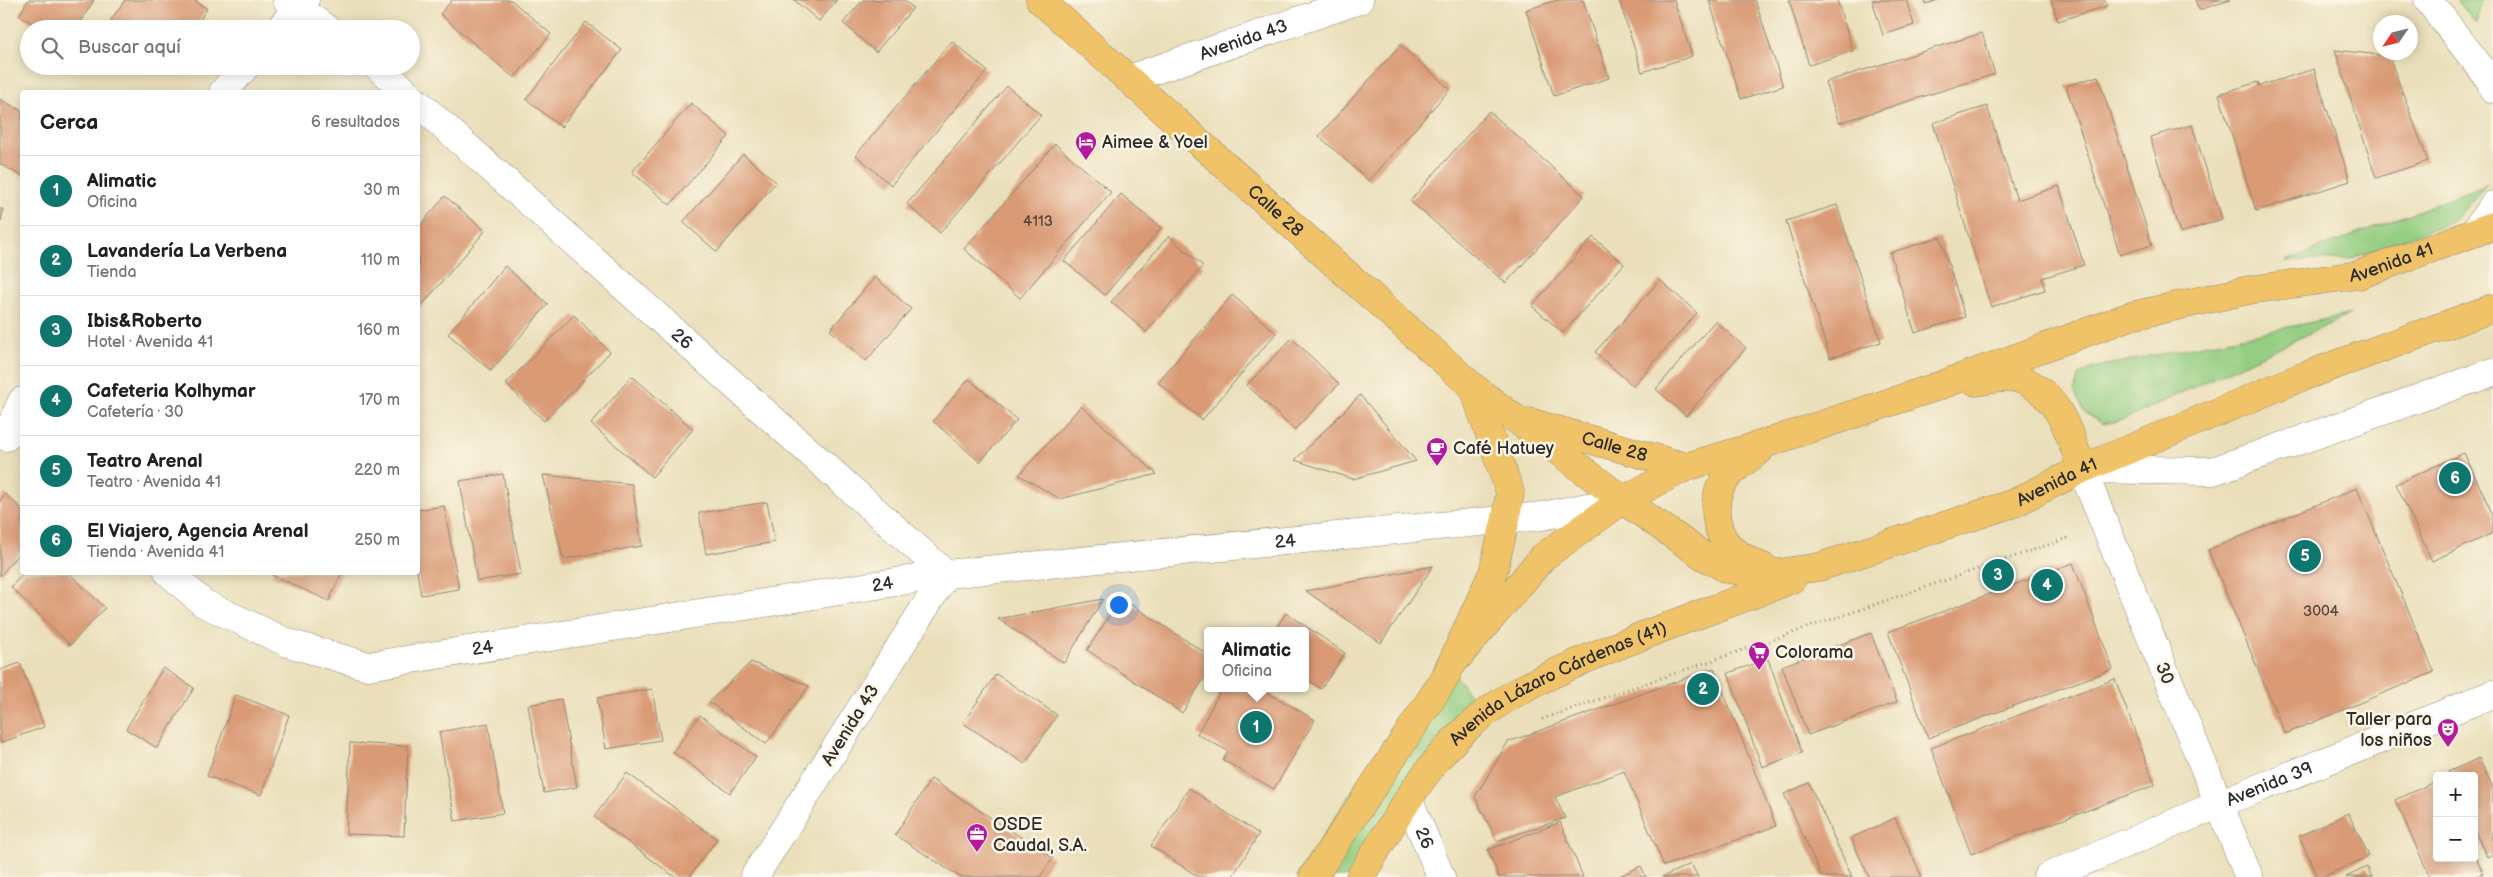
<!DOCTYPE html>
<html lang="es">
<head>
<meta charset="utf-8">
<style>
  :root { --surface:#fff; --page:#f2f2f2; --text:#202124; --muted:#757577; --line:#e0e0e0; --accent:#0f766e }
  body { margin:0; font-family:"Balsamiq Sans",sans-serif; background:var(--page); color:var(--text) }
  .controls { position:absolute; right:15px; bottom:15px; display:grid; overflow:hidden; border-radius:5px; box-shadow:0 2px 12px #0003 }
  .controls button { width:45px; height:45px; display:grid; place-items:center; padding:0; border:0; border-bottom:1px solid var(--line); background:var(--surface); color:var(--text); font:25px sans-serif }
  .compass { position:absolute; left:2373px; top:15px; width:45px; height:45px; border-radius:50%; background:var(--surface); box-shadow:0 2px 12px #0003; rotate:235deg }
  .you { position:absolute; left:1118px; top:604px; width:18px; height:18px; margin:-12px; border:4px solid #fff; border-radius:50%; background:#1a73e8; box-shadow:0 0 0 8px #1a73e833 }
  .badge { display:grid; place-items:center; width:32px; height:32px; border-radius:50%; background:var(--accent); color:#fff; font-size:16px; font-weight:700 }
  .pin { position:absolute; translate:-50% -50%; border:2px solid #fff; box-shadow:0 1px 5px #0006 }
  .popup { position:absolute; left:1204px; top:627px; width:105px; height:65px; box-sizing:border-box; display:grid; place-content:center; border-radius:5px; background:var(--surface); filter:drop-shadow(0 1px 4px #0005); font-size:16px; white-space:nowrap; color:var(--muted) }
  .popup b { font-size:19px; color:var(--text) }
  .popup::after { content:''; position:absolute; left:50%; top:100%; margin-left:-10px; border:10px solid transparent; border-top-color:var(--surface) }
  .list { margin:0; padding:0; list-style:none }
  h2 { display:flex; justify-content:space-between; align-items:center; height:65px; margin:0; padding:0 20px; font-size:21px }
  h2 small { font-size:16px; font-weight:400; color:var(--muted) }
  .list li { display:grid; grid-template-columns:32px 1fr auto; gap:15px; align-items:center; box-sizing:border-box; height:70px; padding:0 20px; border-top:1px solid var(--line) }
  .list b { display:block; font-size:19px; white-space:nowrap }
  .list p { margin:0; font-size:16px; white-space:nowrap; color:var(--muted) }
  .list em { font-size:16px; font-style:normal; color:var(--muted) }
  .icon { flex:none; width:28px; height:28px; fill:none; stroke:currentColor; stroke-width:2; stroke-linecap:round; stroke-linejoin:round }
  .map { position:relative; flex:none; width:2493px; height:877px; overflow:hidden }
  .search { position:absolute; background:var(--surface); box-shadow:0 2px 12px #0003; left:20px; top:20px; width:400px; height:55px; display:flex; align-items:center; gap:12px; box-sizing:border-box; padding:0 18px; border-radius:28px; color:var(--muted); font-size:19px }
  .panel { position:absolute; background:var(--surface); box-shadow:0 2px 12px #0003; left:20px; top:90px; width:400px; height:485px; border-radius:5px }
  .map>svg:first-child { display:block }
</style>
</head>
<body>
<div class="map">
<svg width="2493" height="877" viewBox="0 0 2493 877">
  <rect width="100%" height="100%" fill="#fcf5e5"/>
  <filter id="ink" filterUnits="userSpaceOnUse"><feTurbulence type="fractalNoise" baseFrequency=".02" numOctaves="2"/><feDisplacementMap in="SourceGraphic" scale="10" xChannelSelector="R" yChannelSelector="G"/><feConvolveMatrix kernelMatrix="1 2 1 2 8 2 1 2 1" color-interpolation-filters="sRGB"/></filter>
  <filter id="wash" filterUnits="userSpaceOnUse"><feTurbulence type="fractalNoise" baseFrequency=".0096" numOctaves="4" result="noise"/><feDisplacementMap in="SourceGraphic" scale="20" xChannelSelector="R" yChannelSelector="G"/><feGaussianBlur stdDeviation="1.12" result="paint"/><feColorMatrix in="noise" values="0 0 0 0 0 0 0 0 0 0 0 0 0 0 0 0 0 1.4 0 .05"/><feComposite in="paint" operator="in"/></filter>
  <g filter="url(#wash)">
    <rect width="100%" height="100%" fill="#eadfba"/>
    <path fill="#95ce82" stroke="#607c56" d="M2457,0H2481L2476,24Z
      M2486,185L2454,221L2350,259L2286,261Z
      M2351,314L2123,420L2103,424L2085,413L2074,391L2079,375L2093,368Z
      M1441,657L1484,713L1359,877H1296Z"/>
    <g id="blocks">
      <path fill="#d99a74" d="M28,0H94L76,29H41L19,15Z
        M125,0H194L207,9L194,29H124L111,20Z
        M452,0H511L551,34L514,78L440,14Z
        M794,0H837L819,21Z
        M863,0H904L913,8L876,52L843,23Z
        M1557,0H1583L1609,78L1554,96L1526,10Z
        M1619,0H1674L1692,56L1642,72Z
        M1709,0H1755L1783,86L1741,99Z
        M1789,0H1837L1853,51L1809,65Z
        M1872,0H1906L1914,25L1883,35Z
        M1925,0H1938L1926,4Z
        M2051,0H2105L2107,6L2058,21Z
        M2195,0H2230L2199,10Z
        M586,22L622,50L561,127L526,99Z
        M1982,33L1995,74L1839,123L1825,82Z
        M952,41L987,71L891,185L856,155Z
        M1400,45L1450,89L1369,181L1319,136Z
        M2335,50L2389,56L2428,161L2376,178Z
        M2314,69L2350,181L2256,211L2219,94L2258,82L2259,86Z
        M2098,76L2152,245L2120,255L2066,86Z
        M1007,86L1041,115L940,233L907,204Z
        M0,99L22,111V176L0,164Z
        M691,103L729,136L670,205L632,172Z
        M1987,106L2017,200L2059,186L2084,265L2042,278L2045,290L1991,307L1933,123Z
        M1489,111L1584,196L1506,283L1410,201Z
        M2192,125L2222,219L2180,233L2150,137Z
        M1055,144L1111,192L1020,298L964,249Z
        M743,154L776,182L717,252L683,222Z
        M1121,194L1161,228L1105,295L1064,261Z
        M445,196L485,231L418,310V228Z
        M1837,205L1881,342L1830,358L1786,221Z
        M0,209H3L1,221H0Z
        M1169,236L1203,266L1146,332L1111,302Z
        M1593,237L1624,264L1563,333L1532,306Z
        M1940,237L1965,317L1915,333L1890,253Z
        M505,266L548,304L491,371L448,334Z
        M875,277L911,309L866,361L830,330Z
        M1660,280L1697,313L1633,386L1595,352Z
        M1232,295L1276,333L1202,420L1158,382Z
        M574,315L610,352L544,421L506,384Z
        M1715,321L1746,348L1686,416L1656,389Z
        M1292,338L1339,384L1294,430L1247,385Z
        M632,376L693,429L652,477L591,424Z
        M969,379L1017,420L980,462L933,421Z
        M1360,395L1416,461L1353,479L1295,460Z
        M1081,406L1157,474L1060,499L1019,475Z
        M2464,453L2493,515V533L2432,561L2396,484Z
        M503,474L521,574L477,581L460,481Z
        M543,475L632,484L642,546L563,559Z
        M2357,488L2434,672L2285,734L2208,550Z
        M5,494L22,509V549L0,576V500Z
        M767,502L775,542L706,554L699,513Z
        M444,506L459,589L421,595L417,572L418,510Z
        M2073,563L2113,669L1928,738L1888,632Z
        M1433,566L1381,643L1306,591Z
        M25,572H68L105,608L70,645L11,587Z
        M273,572H342L329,601L272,575Z
        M1121,598L1207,654V674L1182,713L1087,650Z
        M1103,599L1064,663L998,619Z
        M1286,613L1345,653L1321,689L1305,678V631H1274Z
        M1871,633L1897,702L1808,735L1782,666Z
        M1768,659L1802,753L1762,767L1728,673Z
        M751,662L809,686L766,744L709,702Z
        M20,663L44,727L0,743V670Z
        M163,668L194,688L157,748L126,729Z
        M1714,668L1776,826L1664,866L1624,771L1555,797L1565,818L1497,841L1475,797L1508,742Z
        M996,674L1057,715L1025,764L963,723Z
        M2115,679L2155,785L1971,854L1931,748Z
        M1222,688H1260L1315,720L1274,789L1223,760L1228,751L1197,734Z
        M652,689L661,740L606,749L597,698Z
        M236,695L289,715L261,795L207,776Z
        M561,699L577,787L544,793L528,705Z
        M700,715L756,757L730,793L673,752Z
        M488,723L503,813L455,821L439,732Z
        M350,743L408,746L404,836L346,834Z
        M2479,758L2493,787V854L2487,857L2474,829V776H2450L2448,772Z
        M627,773L717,839L689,877H675L594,817Z
        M931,779L1053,858L1040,877H960L895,835Z
        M2437,781V858H2474V854L2483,873L2475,877H2430L2395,800Z
        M1809,783L1852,877H1822L1784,794Z
        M1189,788L1259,834L1232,877H1199L1151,846Z
        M2348,813L2369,856L2323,877H2318L2299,836Z
        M1895,818L1922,877H1869L1851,838Z
        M1560,822L1583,877H1499L1488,850Z
        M1691,864L1698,877H1662Z
        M1641,866L1646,877H1617Z
        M2367,867L2372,877H2346Z"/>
    </g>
  </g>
  <g filter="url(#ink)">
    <use href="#blocks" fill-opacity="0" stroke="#8a8572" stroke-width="1"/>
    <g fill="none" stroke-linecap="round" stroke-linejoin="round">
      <g stroke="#8a8572" stroke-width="29">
        <g id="minor">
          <path d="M287,0L327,29"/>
          <path d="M2428,0L2490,80L2493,89"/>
          <path d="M279,29L305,0"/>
          <path d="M377,66L406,92"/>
          <path id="s1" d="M1129,79L1359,0"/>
          <path d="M223,92L246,66"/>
          <path id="s2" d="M418,103L946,574L754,877"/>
          <path d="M2474,232L2493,205"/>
          <path d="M6,437L22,401"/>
          <path id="s3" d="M168,572L203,603L288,643L368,666L946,574L1542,516L1623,500"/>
          <path id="s4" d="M1409,800L1441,877"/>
          <path id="s5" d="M2047,877L2219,804L2493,694"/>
          <path d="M2249,877L2082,469L2213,471L2493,372"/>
        </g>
      </g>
      <g stroke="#8a8572" stroke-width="29">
        <g id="major">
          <path id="s6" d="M1040,0L1473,387L1623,500L1702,555L1727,569L1753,573H1777L1819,567L2014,503L2082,469L2299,378L2493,308"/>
          <path d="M1976,382C1990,380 2011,374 2025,381C2061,398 2070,436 2082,469"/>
          <path id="s7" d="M1529,422L1686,467"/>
          <path d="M1759,451C1745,461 1728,472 1720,488C1712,506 1716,536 1732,549C1742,557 1754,564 1765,568"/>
          <path id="s8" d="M1452,664L1543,557L1623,500L1686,467L1770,442L1933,388L2131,316L2249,290L2358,275L2493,226"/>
          <path d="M1313,877L1445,678L1493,572L1506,518L1510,492L1473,387"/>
          <path id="s9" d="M1360,877C1392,826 1421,770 1466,729C1497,700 1534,682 1573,665C1644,632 1719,609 1792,579"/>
        </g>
      </g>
      <path stroke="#8a8572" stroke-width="3" stroke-dasharray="1 4" stroke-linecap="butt" d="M1542,719L2068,538"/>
      <use href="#minor" stroke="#fff" stroke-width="28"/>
      <use href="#major" stroke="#f0c369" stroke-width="28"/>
    </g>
  </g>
  <defs>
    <g id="hotel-pin" transform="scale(1.125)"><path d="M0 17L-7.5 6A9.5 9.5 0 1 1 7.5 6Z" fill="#b5179e" stroke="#fcf5e5"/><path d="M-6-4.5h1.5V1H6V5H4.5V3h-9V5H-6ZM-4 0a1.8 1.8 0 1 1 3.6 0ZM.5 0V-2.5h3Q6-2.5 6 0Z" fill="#fff"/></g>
    <g id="cafe-pin" transform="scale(1.125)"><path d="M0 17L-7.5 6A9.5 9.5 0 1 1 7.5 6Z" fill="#b5179e" stroke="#fcf5e5"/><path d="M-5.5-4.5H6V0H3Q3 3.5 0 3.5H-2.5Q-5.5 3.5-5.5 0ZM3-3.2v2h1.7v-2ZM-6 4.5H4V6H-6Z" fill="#fff"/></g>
    <g id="supermarket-pin" transform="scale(1.125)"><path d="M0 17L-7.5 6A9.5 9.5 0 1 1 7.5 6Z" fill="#b5179e" stroke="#fcf5e5"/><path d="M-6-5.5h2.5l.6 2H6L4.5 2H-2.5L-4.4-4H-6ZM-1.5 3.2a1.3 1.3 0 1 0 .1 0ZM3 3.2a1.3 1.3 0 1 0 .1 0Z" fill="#fff"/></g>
    <g id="theatre-pin" transform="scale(1.125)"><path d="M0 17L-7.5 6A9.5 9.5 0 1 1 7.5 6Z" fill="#b5179e" stroke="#fcf5e5"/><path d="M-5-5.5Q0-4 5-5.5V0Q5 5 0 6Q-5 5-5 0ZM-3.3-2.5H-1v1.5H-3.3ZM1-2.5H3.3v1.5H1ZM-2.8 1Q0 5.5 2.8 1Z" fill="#fff"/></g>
    <g id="office-pin" transform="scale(1.125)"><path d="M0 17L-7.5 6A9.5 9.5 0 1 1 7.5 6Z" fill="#b5179e" stroke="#fcf5e5"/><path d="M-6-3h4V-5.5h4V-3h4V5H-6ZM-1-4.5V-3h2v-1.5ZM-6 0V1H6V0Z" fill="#fff"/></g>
  </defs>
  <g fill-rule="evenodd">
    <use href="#hotel-pin" x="1086" y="142"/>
    <use href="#cafe-pin" x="1437" y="448"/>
    <use href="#supermarket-pin" x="1759" y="652"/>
    <use href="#theatre-pin" x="2448" y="729"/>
    <use href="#office-pin" x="977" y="834"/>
  </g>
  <g text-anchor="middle" stroke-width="5" stroke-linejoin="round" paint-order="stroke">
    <g font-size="15" fill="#56473d">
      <text x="1038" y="226">4113</text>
      <text x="2321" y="616">3004</text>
    </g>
    <g font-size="18" fill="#2b2b2b" stroke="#fcf5e5">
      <text dy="6" stroke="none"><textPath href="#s1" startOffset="121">Avenida 43</textPath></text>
      <text dy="6" stroke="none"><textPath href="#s6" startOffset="316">Calle 28</textPath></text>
      <text dy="6" stroke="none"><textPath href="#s8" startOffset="1046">Avenida 41</textPath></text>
      <text dy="6" stroke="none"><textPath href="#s2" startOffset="354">26</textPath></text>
      <text dy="6" stroke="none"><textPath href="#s7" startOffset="89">Calle 28</textPath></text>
      <text dy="6" stroke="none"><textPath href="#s6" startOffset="1239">Avenida 41</textPath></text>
      <text dy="6" stroke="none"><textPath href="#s3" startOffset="1150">24</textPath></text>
      <text dy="6" stroke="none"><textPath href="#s3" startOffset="745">24</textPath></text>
      <text dy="6" stroke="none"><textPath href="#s3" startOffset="340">24</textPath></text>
      <text transform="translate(2165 673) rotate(68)" y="6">30</text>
      <text dy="6" stroke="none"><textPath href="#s9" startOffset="286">Avenida Lázaro Cárdenas (41)</textPath></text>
      <text transform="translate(850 725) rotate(-58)" y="6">Avenida 43</text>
      <text dy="6" stroke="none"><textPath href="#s5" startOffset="241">Avenida 39</textPath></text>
      <text dy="6" stroke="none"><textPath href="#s4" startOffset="41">26</textPath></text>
    </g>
    <g font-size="18" fill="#2b2b2b" stroke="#fcf5e5" text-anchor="start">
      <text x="1102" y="148">Aimee &amp; Yoel</text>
      <text x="1453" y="454">Café Hatuey</text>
      <text x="1775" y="658">Colorama</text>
      <text x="2432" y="725" text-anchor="end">Taller para<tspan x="2432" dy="21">los niños</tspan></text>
      <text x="993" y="830">OSDE<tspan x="993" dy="21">Caudal, S.A.</tspan></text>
    </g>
  </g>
</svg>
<div class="controls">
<button>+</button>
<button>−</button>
</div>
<svg class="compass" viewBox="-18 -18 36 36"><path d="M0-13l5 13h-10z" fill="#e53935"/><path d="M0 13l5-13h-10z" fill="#757577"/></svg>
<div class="you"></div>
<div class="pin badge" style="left:1256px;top:727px">1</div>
<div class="popup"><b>Alimatic</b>Oficina</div>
<div class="pin badge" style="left:1703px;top:689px">2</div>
<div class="pin badge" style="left:1998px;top:575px">3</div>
<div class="pin badge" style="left:2047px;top:585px">4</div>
<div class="pin badge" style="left:2305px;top:556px">5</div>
<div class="pin badge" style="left:2455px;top:478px">6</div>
<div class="search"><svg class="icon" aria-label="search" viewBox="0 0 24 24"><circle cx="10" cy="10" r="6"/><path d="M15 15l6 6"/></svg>Buscar aquí</div>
<section class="panel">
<h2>Cerca<small>6 resultados</small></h2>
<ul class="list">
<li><span class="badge">1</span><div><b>Alimatic</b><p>Oficina</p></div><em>30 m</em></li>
<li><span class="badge">2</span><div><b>Lavandería La Verbena</b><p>Tienda</p></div><em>110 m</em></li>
<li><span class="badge">3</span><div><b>Ibis&amp;Roberto</b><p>Hotel · Avenida 41</p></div><em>160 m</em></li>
<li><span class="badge">4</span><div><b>Cafeteria Kolhymar</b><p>Cafetería · 30</p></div><em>170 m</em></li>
<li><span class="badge">5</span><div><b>Teatro Arenal</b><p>Teatro · Avenida 41</p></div><em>220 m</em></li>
<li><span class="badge">6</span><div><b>El Viajero, Agencia Arenal</b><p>Tienda · Avenida 41</p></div><em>250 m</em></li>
</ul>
</section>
</div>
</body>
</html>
